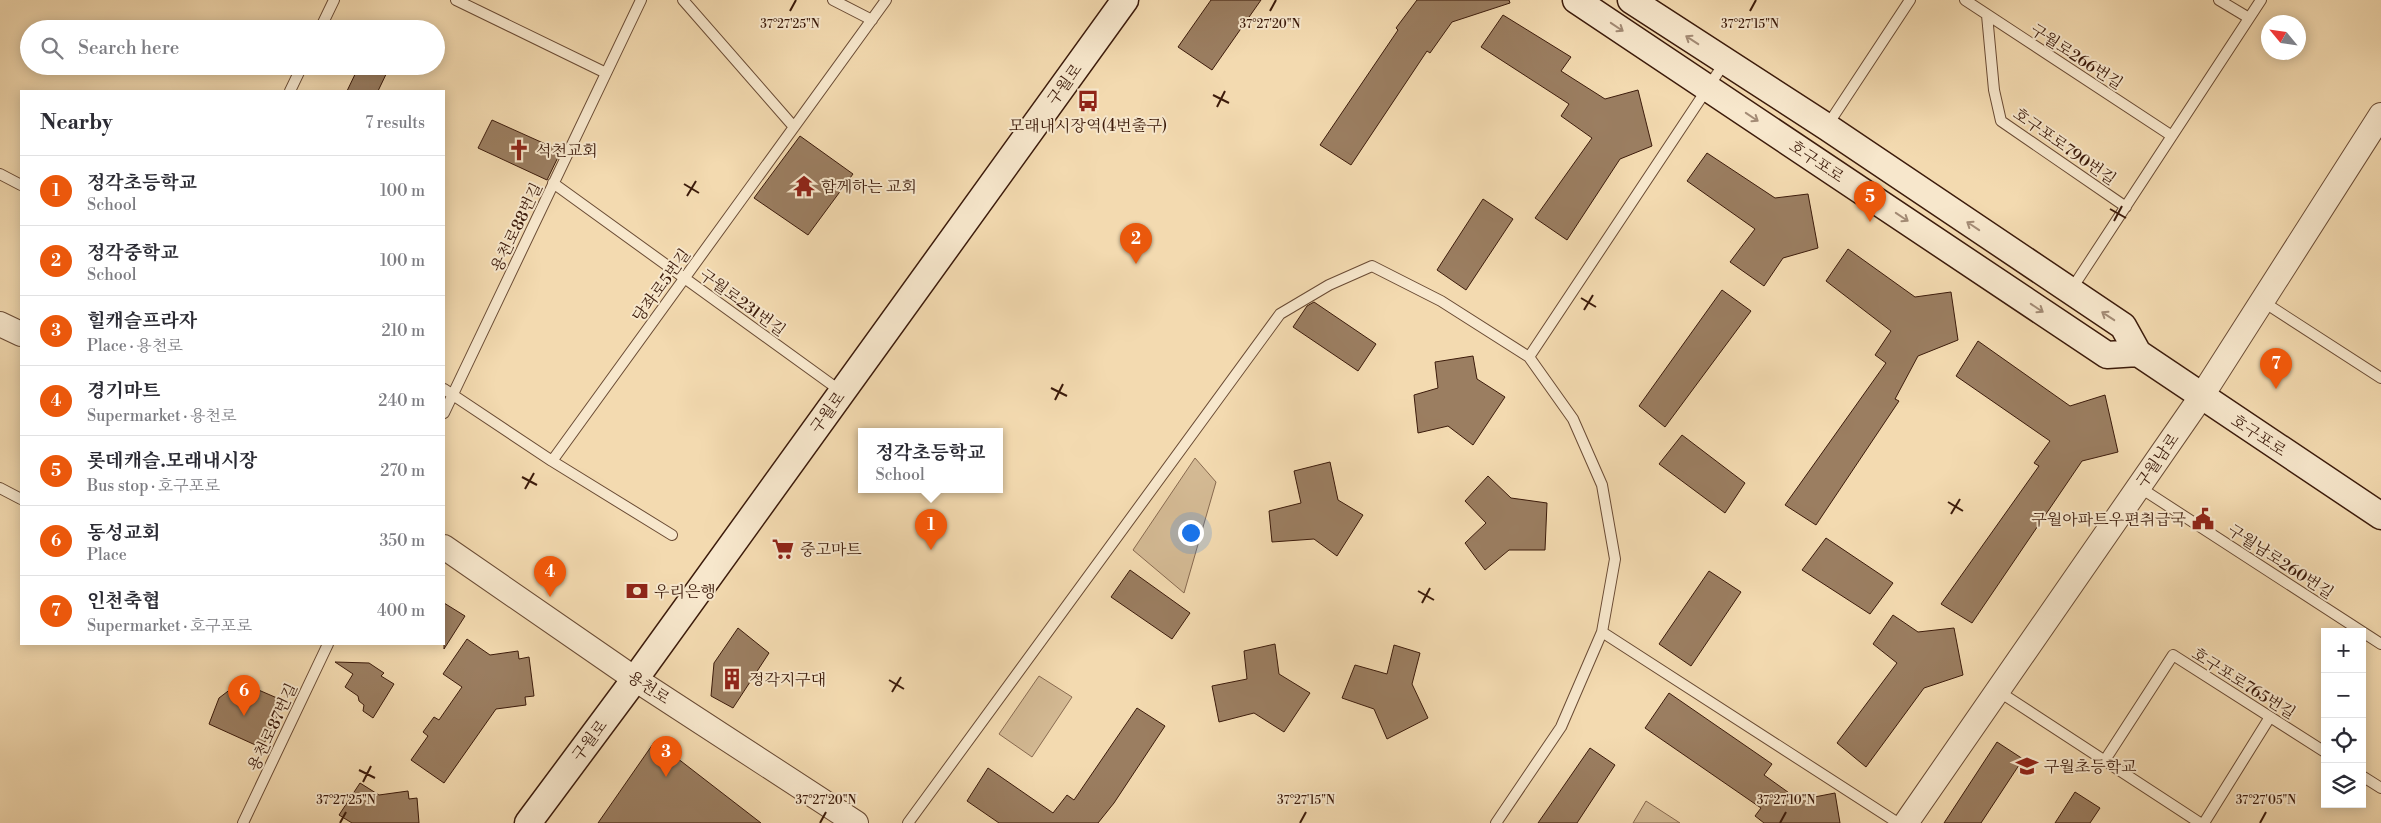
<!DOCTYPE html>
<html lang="en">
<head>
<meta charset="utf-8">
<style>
  :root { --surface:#fff; --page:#f7f7f7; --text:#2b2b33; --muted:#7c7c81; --line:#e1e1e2; --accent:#ea580c }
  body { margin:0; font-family:"Libre Bodoni","Noto Serif KR",serif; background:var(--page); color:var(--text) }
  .controls { position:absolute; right:15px; bottom:15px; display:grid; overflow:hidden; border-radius:0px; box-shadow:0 2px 12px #0003 }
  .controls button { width:45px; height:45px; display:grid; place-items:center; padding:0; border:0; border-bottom:1px solid var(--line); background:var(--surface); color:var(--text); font:25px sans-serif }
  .compass { position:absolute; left:2261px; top:15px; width:45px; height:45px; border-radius:50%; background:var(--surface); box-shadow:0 2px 12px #0003; rotate:299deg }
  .you { position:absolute; left:1190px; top:532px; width:18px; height:18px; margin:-12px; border:4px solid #fff; border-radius:50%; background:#1a73e8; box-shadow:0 0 0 8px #1a73e833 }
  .badge { display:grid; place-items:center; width:32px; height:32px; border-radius:50%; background:var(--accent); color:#fff; font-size:16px; font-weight:700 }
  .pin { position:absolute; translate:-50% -41px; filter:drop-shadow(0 1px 2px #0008) }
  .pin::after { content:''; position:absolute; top:26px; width:18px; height:15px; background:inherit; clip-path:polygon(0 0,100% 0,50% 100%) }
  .popup { position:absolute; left:858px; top:428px; width:145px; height:65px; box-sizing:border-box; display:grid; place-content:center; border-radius:0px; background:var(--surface); filter:drop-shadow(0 1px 4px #0005); font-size:16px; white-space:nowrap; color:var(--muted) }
  .popup b { font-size:19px; color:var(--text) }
  .popup::after { content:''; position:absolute; left:50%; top:100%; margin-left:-10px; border:10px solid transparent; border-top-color:var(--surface) }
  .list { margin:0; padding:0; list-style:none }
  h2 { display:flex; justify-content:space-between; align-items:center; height:65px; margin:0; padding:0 20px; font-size:21px }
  h2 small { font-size:16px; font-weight:400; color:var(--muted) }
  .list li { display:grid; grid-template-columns:32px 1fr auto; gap:15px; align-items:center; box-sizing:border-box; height:70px; padding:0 20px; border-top:1px solid var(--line) }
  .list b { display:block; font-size:19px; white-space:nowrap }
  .list p { margin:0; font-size:16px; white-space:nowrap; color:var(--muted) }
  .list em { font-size:16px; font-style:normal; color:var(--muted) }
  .icon { flex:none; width:28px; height:28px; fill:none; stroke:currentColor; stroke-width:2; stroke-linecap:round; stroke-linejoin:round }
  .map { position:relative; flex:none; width:2381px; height:823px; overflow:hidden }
  .search { position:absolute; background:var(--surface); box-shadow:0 2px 12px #0003; left:20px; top:20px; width:425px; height:55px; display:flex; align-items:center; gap:12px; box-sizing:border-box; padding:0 18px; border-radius:28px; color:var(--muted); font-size:19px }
  .panel { position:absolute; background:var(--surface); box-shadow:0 2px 12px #0003; left:20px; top:90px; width:425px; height:555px; border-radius:0px }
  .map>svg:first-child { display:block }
</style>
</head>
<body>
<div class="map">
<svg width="2381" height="823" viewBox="0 0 2381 823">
  <rect width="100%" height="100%" fill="#f3dab0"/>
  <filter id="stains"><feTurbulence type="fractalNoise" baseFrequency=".004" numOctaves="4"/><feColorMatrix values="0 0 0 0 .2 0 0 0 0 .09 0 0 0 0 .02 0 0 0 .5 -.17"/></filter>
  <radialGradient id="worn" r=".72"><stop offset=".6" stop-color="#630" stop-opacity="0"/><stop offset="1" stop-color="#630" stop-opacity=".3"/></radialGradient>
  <path fill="#d4ba94" stroke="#886a50" d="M1195,458L1216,482L1184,593L1133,550Z
    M1039,676L1072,697L1032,757L999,734Z
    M1646,801L1680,823H1633Z"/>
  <path fill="#9b7e61" stroke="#3c1b0b" d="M1211,0H1261L1212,70L1178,47Z
    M1417,0H1509L1510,3L1452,22L1430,53L1427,51L1351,165L1320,145L1398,30L1396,28Z
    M1503,15L1571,57L1561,71L1605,99L1638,90L1652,146L1620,159L1567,240L1535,218L1592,138L1561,116L1569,104L1481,47Z
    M359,66H390L378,91H347Z
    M492,120L561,151L547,180L478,148Z
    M800,136L853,174L808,235L754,198Z
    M1707,153L1775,198L1808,194L1818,248L1783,258L1764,286L1730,262L1755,229L1687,181Z
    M1483,199L1513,219L1466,290L1437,270Z
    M1848,249L1915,297L1951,292L1958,340L1918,356L1895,399L1899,401L1816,525L1785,505L1886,363L1875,355L1891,331L1826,281Z
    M1722,290L1751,311L1665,427L1639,406Z
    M1314,302L1376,344L1358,371L1293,327L1307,306Z
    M1978,341L2070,406L2105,395L2118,452L2082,461L1972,623L1941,604L2039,466L2034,463L2050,441L1956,376Z
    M1473,356L1477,379L1505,397L1473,445L1448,426L1418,433L1414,395L1438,388L1435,362Z
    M1682,435L1745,483L1725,513L1659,464Z
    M1330,462L1338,500L1363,515L1337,556L1314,539L1272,542L1269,511L1301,503L1294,471Z
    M1488,476L1511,498L1547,503L1545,550H1509L1485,570L1465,543L1486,523L1465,501Z
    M1826,538L1893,583L1870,614L1802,570Z
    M1130,570L1190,613L1172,639L1111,597Z
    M1709,571L1741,592L1691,666L1659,644Z
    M444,603L465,616L444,649Z
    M1893,615L1918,632L1954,628L1963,675L1924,688L1866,767L1837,743L1897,663L1873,644Z
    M738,628L769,653L733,708L711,696L714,663Z
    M467,639L490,655L518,651L519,659L529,657L534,696L525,697L526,705L496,709L444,783L411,760L428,736L423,732L434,717L439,720L462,687L443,674Z
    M1275,644L1279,674L1310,693L1284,732L1254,713L1219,722L1212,686L1247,679L1244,651Z
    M1394,645L1420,653L1412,684L1428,718L1387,739L1374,709L1342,698L1355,665L1387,674Z
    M335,662L369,663L384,673L381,676L394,684L373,718L363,711L364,705L359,701L358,696L345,687L353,674Z
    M240,682L284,701L262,748L209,724L219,698Z
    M1669,693L1772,764L1764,775L1799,800L1835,793L1840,823H1764L1755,816L1761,808L1645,728Z
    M1137,708L1165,726L1114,803L1098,823H999L967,801L988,768L1053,813L1067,795L1074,800Z
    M655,741L761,823H598Z
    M1997,742L2023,759L1981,823H1944Z
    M1590,748L1615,765L1577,823H1538Z
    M360,783L379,795L408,791L409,799L417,798L419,823H352L339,815Z
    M2075,792L2100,808L2090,823H2055Z"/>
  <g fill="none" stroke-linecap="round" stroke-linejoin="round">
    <g stroke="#6a4b34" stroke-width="12">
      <path id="service" d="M456,0L606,73
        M683,0L794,127
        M833,0L872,20
        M1965,0L2172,136
        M2219,0L2249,18
        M1987,15L1994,90L2001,121L2126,207
        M320,29L334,0
        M290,91L302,66
        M1827,126L1910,0
        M0,174L21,185
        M553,183L842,392
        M2071,290L2261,0
        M2262,301L2381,378
        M1529,357L1725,62
        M444,389L552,461L672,535
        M444,413L641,0
        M552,461L886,0
        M2139,487L2381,644
        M0,488L21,499
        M1602,632L1898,823
        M1998,691L2200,823
        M2105,760L2173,655L2325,752
        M2362,776L2381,788
        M243,823L328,644
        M908,823L1280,314L1329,285L1372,266L1441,301L1529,357L1573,419L1602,485L1615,559L1602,632L1561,727L1496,823
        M2204,823L2270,717"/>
    </g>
    <g stroke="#6a4b34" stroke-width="26">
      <path id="tertiary" d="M0,324L21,334
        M444,547L635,679L856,823
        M1906,823L2201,397L2381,115"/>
    </g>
    <g stroke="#3c1b0b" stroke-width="29">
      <path id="secondary" d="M1576,0L2107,355L2138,353
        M1631,0L1827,127L2123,326L2138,353L2381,516
        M528,823L635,679L1125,0"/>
    </g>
    <use href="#service" stroke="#f7e7cc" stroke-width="10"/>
    <use href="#tertiary" stroke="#f7e7cc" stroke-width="24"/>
    <use href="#secondary" stroke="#f7e7cc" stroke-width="26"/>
  </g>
  <defs><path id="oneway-shaft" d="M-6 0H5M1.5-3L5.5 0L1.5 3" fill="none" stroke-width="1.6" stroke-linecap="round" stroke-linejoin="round" transform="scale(1.25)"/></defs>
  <g stroke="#a38b75">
    <use href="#oneway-shaft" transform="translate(1617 27) rotate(34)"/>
    <use href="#oneway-shaft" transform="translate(1692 40) rotate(-147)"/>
    <use href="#oneway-shaft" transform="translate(1752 117) rotate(34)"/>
    <use href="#oneway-shaft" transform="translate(1902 217) rotate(34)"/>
    <use href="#oneway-shaft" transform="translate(1973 226) rotate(-146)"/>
    <use href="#oneway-shaft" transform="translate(2037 308) rotate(34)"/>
    <use href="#oneway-shaft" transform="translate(2108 316) rotate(-147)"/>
  </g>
  <path fill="none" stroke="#3c1b0b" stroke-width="2" d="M790,11L796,0M1270,11L1276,0M1750,11L1756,0M1213,95L1229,103M1217,107L1225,91M684,184L699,193M687,196L696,181M2110,209L2126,218M2114,221L2122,206M1581,298L1596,307M1584,310L1593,295M1051,388L1067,396M1055,400L1063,384M522,477L537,485M525,489L534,473M1948,502L1963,511M1951,514L1960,499M1418,591L1434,600M1422,603L1430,588M889,680L904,689M892,692L901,677M359,770L375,778M363,782L371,766M340,823L346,812M820,823L826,812M1300,823L1306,812M1780,823L1786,812M2260,823L2266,812"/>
  <defs>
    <g id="bus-bare" transform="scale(1.725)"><path d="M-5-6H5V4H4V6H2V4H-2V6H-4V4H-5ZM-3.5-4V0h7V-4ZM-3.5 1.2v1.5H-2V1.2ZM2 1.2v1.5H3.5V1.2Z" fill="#8f2418" stroke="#f7e7cc" stroke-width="2.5" paint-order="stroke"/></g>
    <g id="church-bare" transform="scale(1.725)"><path d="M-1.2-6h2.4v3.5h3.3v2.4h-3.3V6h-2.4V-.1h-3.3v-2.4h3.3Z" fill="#8f2418" stroke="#f7e7cc" stroke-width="2.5" paint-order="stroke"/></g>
    <g id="temple-bare" transform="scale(1.725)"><path d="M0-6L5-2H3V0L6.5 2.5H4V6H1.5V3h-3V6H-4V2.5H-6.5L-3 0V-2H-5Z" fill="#8f2418" stroke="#f7e7cc" stroke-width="2.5" paint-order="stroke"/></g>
    <g id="civic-bare" transform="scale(1.725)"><path d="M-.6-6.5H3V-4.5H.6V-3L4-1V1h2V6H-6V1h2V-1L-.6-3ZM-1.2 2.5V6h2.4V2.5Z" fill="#8f2418" stroke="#f7e7cc" stroke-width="2.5" paint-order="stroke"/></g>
    <g id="supermarket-bare" transform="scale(1.725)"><path d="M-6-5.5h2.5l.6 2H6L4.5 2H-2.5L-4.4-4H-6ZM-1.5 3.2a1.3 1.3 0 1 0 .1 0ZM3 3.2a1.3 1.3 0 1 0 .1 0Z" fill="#8f2418" stroke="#f7e7cc" stroke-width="2.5" paint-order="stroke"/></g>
    <g id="bank-bare" transform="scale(1.725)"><path d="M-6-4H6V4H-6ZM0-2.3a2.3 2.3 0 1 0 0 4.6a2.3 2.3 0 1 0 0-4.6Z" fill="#8f2418" stroke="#f7e7cc" stroke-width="2.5" paint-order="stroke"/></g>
    <g id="building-bare" transform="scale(1.725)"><path d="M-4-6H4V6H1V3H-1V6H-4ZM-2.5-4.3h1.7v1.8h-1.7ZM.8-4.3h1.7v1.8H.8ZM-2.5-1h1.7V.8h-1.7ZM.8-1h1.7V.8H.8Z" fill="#8f2418" stroke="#f7e7cc" stroke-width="2.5" paint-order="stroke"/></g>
    <g id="school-bare" transform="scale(1.725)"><path d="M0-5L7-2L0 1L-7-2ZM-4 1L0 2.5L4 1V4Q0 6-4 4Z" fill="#8f2418" stroke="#f7e7cc" stroke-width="2.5" paint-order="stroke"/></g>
  </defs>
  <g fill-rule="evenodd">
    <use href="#bus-bare" x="1088" y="101"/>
    <use href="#church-bare" x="519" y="150"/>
    <use href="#temple-bare" x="804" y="186"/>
    <use href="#civic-bare" x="2203" y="519"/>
    <use href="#supermarket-bare" x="783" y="549"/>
    <use href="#bank-bare" x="637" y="591"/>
    <use href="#building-bare" x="732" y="679"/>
    <use href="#school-bare" x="2027" y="766"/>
  </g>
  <g text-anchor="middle" stroke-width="4" stroke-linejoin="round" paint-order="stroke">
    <g font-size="16" fill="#3c1b0b" stroke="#f7e7cc">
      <text transform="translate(2077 56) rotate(33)" y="6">구월로266번길</text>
      <text transform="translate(1064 84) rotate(-54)" y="6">구월로</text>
      <text transform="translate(2065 146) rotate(35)" y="6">호구포로790번길</text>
      <text transform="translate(1817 161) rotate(34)" y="6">호구포로</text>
      <text transform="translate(516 227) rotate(-64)" y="6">용천로88번길</text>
      <text transform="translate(661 285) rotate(-54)" y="6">당좌로5번길</text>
      <text transform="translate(743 302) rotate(36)" y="6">구월로231번길</text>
      <text transform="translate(827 412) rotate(-54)" y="6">구월로</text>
      <text transform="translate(2259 435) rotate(33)" y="6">호구포로</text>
      <text transform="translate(2157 460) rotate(-55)" y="6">구월남로</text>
      <text transform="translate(2281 561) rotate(33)" y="6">구월남로260번길</text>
      <text transform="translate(2244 683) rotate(32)" y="6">호구포로765번길</text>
      <text transform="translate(649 687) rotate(33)" y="6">용천로</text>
      <text transform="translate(272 727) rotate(-65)" y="6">용천로87번길</text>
      <text transform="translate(589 740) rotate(-53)" y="6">구월로</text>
    </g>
    <g font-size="16" fill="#3c1b0b" stroke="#f7e7cc" text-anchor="start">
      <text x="1088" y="131" text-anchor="middle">모래내시장역(4번출구)</text>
      <text x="536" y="156">석천교회</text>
      <text x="821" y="192">함께하는 교회</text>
      <text x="2186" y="525" text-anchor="end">구월아파트우편취급국</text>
      <text x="800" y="555">중고마트</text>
      <text x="654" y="597">우리은행</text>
      <text x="749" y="685">정각지구대</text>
      <text x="2044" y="772">구월초등학교</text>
    </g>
  </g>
  <g font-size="12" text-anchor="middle" fill="#3c1b0b" stroke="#f7e7cc" stroke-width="4" stroke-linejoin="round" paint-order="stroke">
    <text x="790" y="28">37°27'25"N</text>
    <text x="1270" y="28">37°27'20"N</text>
    <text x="1750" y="28">37°27'15"N</text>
    <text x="346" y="804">37°27'25"N</text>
    <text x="826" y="804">37°27'20"N</text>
    <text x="1306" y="804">37°27'15"N</text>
    <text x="1786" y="804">37°27'10"N</text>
    <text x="2266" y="804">37°27'05"N</text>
  </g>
  <rect width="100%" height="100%" filter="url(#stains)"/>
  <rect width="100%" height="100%" fill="url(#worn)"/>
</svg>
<div class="controls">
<button>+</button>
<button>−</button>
<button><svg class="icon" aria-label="locate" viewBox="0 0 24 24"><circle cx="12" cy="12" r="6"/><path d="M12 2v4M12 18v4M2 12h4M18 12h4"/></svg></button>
<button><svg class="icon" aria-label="layers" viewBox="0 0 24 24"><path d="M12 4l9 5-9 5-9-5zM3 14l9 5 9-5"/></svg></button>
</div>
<svg class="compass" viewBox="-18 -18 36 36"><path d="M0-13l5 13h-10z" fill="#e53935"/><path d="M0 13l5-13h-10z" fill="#7c7c81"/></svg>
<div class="you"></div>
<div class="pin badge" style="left:931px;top:550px">1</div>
<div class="popup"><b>정각초등학교</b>School</div>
<div class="pin badge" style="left:1136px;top:264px">2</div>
<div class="pin badge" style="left:666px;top:777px">3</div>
<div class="pin badge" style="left:550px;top:597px">4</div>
<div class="pin badge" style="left:1870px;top:222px">5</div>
<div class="pin badge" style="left:244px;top:716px">6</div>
<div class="pin badge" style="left:2276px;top:389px">7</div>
<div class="search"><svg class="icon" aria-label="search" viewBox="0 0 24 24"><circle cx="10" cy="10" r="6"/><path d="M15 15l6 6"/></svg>Search here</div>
<section class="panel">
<h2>Nearby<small>7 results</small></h2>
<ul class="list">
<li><span class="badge">1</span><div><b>정각초등학교</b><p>School</p></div><em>100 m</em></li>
<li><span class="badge">2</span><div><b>정각중학교</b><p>School</p></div><em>100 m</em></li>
<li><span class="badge">3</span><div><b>힐캐슬프라자</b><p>Place · 용천로</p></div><em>210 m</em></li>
<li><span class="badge">4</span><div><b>경기마트</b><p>Supermarket · 용천로</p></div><em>240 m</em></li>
<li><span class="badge">5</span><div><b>롯데캐슬.모래내시장</b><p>Bus stop · 호구포로</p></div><em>270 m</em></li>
<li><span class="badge">6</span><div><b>동성교회</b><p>Place</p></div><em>350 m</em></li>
<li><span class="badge">7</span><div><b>인천축협</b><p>Supermarket · 호구포로</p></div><em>400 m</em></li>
</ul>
</section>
</div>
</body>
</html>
